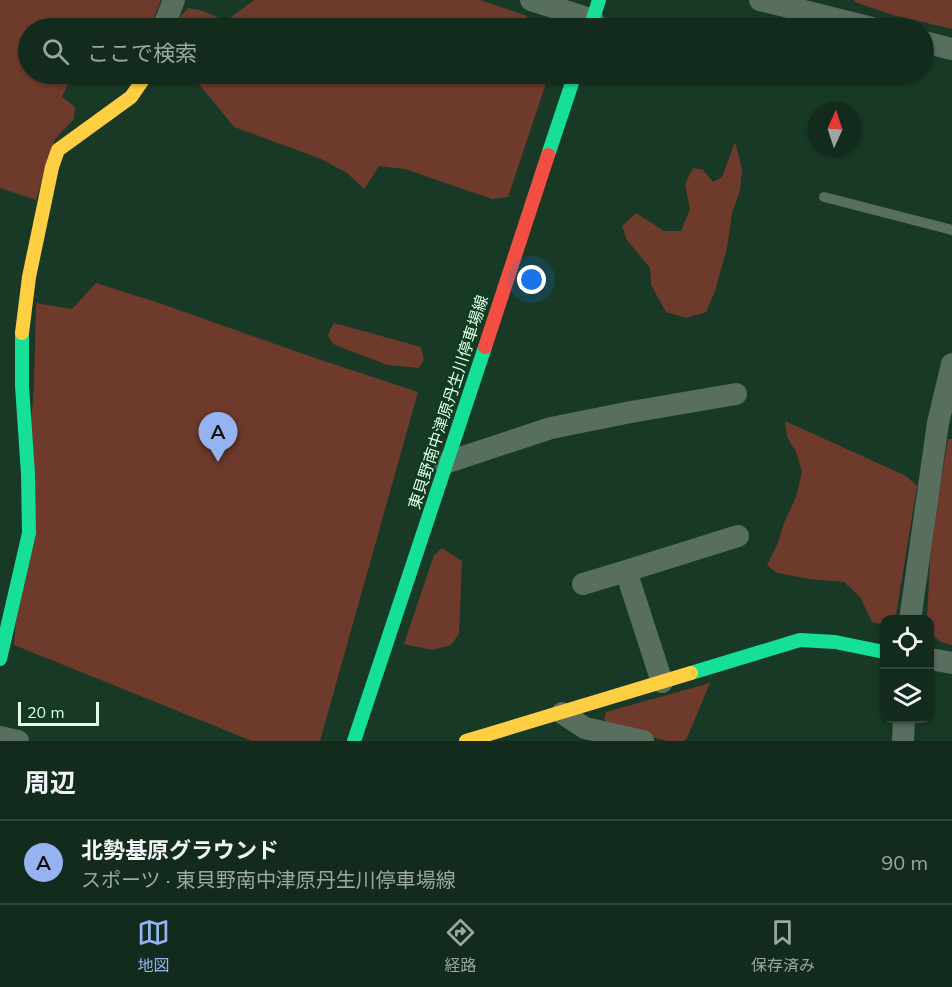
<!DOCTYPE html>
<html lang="ja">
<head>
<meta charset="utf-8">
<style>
  :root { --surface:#122b1c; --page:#1f3729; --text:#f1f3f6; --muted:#9ca7a3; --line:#31473b; --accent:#95b2f1 }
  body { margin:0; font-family:Mulish,"Noto Sans JP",sans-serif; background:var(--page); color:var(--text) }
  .controls { position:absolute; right:18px; bottom:18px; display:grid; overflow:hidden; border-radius:12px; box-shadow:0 2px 4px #0004 }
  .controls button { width:54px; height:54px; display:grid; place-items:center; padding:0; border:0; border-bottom:2px solid var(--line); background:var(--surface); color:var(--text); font:30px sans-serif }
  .compass { position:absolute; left:808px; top:102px; width:54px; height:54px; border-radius:50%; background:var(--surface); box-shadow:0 2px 4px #0004; rotate:3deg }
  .scale { position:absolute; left:18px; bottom:15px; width:81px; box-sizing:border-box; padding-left:6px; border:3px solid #dffde7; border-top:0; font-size:16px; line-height:21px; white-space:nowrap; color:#dffde7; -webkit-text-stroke:4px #0f3b20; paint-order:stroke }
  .you { position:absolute; left:532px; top:280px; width:21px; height:21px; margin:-15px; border:4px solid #fff; border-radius:50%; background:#1a73e8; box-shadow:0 0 0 9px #1a73e833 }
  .badge { display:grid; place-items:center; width:39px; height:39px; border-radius:50%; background:var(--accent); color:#111; font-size:20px; font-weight:700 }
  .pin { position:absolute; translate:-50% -50px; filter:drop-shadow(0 2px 3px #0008) }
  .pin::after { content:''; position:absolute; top:32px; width:21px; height:18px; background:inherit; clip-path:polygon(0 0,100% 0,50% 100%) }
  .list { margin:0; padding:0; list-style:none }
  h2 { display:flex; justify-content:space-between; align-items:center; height:78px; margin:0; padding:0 24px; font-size:26px }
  h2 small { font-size:20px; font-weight:400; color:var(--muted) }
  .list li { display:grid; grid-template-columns:39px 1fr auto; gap:18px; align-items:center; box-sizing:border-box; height:84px; padding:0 24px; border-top:2px solid var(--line) }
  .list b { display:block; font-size:22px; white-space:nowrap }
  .list p { margin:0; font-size:20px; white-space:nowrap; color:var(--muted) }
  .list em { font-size:20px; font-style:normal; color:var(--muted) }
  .icon { flex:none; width:33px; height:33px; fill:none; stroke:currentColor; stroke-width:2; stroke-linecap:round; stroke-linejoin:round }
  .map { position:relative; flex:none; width:952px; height:741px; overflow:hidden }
  .search { position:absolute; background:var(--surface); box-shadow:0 2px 4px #0004; left:18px; right:18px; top:18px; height:66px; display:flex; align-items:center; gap:15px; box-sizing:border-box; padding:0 21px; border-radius:33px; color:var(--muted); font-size:22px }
  .sheet { height:162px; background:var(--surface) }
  nav { display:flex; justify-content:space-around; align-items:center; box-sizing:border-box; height:84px; border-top:2px solid var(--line); background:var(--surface); font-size:16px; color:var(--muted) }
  nav a { display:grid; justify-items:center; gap:3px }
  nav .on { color:var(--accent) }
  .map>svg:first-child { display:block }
</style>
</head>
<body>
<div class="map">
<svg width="952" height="741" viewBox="0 0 952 741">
  <rect width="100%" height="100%" fill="#183926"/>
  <path fill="#6e3a2c" d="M0,0H161L150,28H28V74H72L62,97L75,107L74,119L55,139L36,200L0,188Z
    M254,0H480L527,16V28H175L180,16L189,8L203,11L226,21Z
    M854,0H952V29L893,15L855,2Z
    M179,74H531L547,80L508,197L492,199L405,169L379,166L364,189L347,173L321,159L234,127L198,83Z
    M735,142L742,169L740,191L732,213L727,248L715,291L706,312L686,318L666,312L651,285L650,268L627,240L622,226L636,213L664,231H681L690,209L685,184L693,168L703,170L713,182L722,177Z
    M96,283L156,302L315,358L418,392L320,741H252L14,645L34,384L36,303L72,309Z
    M334,323L421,347L424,360L419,368L387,365L333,344L328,335Z
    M785,421L906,476L917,486L896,615L890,619L884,620V624L883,625L872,622L860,597L844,582L810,579L777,573L767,565L777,545L784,523L796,497L802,472L796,452L787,437Z
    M948,439H952V645L941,642L930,633V620H927L930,561L936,510Z
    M442,548L462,561L459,634L451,645L432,650L404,644L434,555Z
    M710,683L687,738L684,741H667L610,725L604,720L606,712Z"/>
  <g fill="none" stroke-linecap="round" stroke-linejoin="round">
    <path stroke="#586e5f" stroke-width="10" d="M824,197L952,230"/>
    <path stroke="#586e5f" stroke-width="22" d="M531,0L593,20
      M760,0L872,28
      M163,28L174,0
      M924,42L952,49
      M445,463L551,428L631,412L736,394
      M583,584L626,571
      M910,620L938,423L952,364
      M930,659L952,663
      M662,682L626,571L738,536
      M562,713L585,728L643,741
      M0,737L18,741
      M903,741L904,718"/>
    <path stroke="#16e098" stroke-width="14" d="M590,28L599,0
      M548,155L575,74
      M0,659L29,533L28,474L22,386V333
      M691,673L800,640L835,642L884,652
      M354,741L485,347"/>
    <path stroke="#ffcf43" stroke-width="14" d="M22,333L29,277L52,167L58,150L131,97L147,74
      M466,741L691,673"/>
    <path stroke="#f24e42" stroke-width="14" d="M485,347L548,155"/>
  </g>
  <g text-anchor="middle" stroke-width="4.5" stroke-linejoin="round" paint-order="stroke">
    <g font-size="16" fill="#dffde7" stroke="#0f3b20">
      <text transform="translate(448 402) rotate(-72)" y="6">東貝野南中津原丹生川停車場線</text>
    </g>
  </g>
</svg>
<div class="controls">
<button><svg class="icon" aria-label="locate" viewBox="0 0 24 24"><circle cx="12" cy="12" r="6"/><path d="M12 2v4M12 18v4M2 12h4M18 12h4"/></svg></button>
<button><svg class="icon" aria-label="layers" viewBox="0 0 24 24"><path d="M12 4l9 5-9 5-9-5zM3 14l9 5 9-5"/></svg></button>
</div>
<svg class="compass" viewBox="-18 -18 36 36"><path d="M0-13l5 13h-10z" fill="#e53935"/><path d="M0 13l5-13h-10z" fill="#9ca7a3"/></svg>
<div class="scale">20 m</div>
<div class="you"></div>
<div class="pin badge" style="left:218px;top:462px">A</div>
<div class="search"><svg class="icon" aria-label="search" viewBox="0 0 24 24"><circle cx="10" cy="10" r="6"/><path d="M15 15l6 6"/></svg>ここで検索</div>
</div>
<section class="sheet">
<h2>周辺<small></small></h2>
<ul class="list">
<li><span class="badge">A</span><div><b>北勢基原グラウンド</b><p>スポーツ · 東貝野南中津原丹生川停車場線</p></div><em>90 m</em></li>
</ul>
</section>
<nav>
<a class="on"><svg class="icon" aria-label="map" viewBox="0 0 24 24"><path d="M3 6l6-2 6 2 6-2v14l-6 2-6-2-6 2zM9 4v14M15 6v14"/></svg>地図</a>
<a><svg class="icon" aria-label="directions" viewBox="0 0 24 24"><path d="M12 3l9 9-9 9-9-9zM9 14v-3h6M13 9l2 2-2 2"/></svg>経路</a>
<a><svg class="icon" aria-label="saved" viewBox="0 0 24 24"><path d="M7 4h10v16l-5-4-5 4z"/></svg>保存済み</a>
</nav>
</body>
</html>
